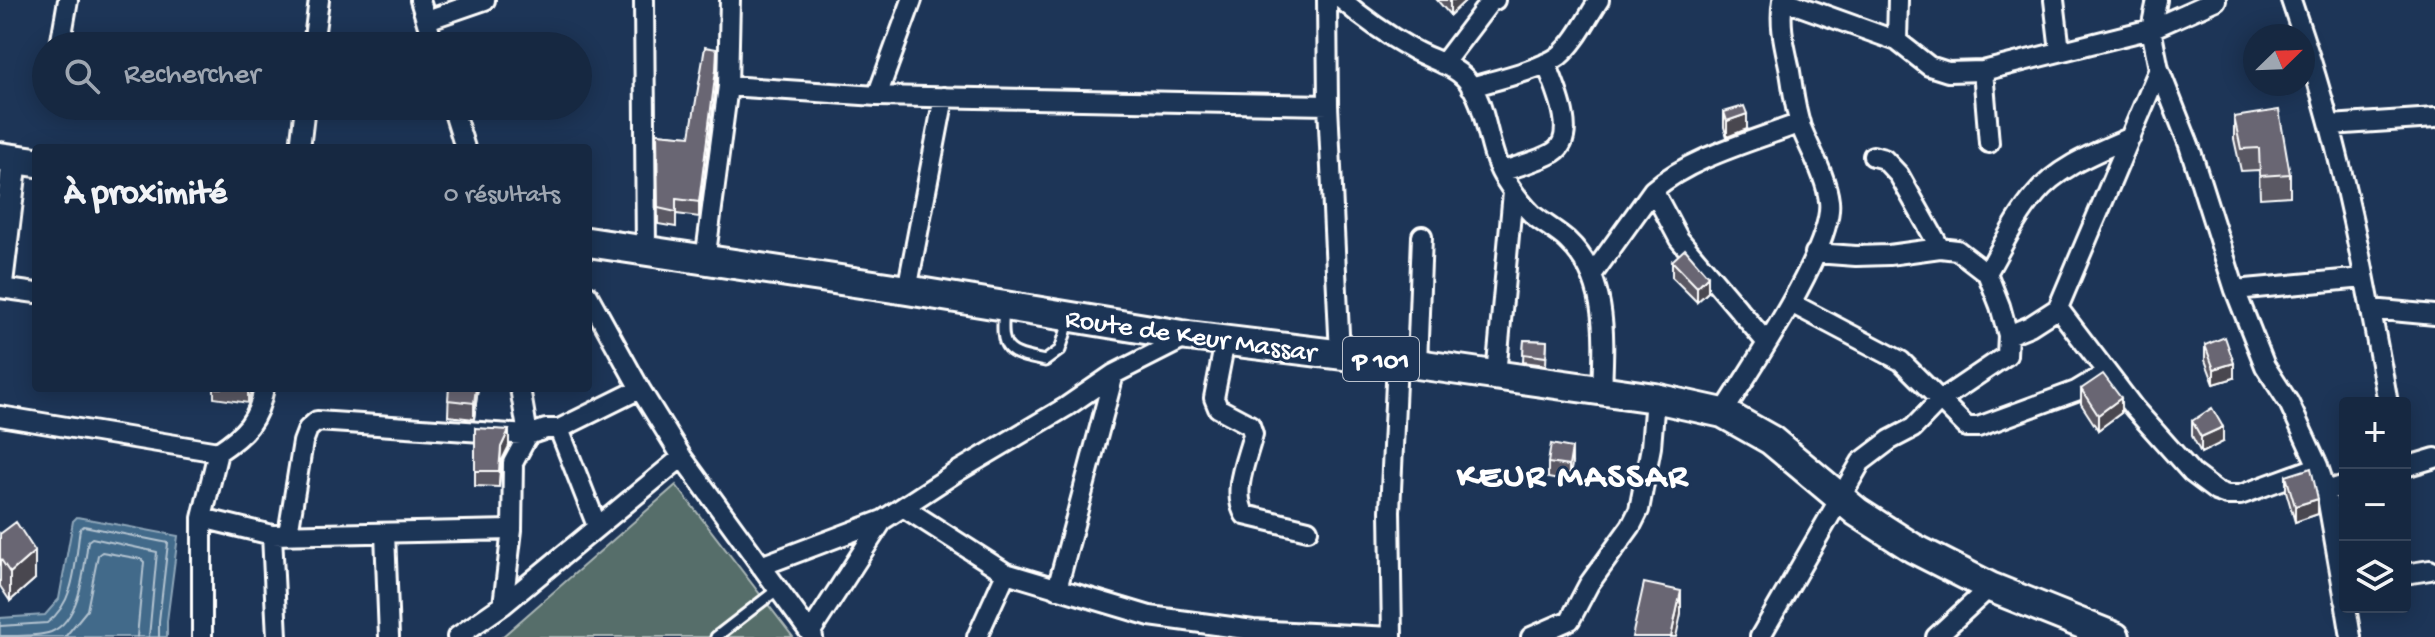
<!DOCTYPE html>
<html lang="fr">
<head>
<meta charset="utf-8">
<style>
  :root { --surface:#162841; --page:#1f3048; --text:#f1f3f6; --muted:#9ea6b1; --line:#35445a }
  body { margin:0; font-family:"Gochi Hand",sans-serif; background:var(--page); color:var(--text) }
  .controls { position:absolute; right:24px; bottom:24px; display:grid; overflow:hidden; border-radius:8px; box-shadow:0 4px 20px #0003 }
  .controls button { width:72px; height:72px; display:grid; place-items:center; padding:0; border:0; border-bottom:2px solid var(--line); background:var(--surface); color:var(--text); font:40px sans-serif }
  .compass { position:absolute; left:2243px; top:24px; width:72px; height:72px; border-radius:50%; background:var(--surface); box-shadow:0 4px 20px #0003; rotate:67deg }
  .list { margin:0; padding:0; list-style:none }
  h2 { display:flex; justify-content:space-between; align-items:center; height:104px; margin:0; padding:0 32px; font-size:34px }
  h2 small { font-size:26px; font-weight:400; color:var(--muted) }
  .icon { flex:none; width:44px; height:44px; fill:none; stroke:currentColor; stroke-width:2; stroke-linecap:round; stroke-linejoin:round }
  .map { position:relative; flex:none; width:2435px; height:637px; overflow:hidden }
  .search { position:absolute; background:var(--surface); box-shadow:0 4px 20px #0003; left:32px; top:32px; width:560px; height:88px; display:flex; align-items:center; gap:20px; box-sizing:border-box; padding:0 28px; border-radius:44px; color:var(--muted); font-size:30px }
  .panel { position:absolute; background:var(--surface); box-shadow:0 4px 20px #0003; left:32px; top:144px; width:560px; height:248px; border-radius:8px }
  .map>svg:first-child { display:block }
</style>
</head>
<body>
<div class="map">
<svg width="2435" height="637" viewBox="0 0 2435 637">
  <rect width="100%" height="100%" fill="#1d3557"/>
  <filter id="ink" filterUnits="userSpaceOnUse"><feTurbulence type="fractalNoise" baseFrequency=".0125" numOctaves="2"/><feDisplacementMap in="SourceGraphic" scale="16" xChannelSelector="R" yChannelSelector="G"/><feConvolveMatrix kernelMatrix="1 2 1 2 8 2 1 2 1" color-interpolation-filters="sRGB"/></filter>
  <g filter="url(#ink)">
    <path fill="#566e6b" stroke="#aab6b5" stroke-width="2" d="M676,485L793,637H502Z"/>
    <path fill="#426a8a" stroke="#8ea6b9" stroke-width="2" d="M77,517L178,536L167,621V637H0V618L45,615L59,599L73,521Z"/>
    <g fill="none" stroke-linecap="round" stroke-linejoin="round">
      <path stroke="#b3c3d0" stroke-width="2" d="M0,626L47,623C76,602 75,561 80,529L84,526L168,543L159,621V637
        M0,636C15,636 37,637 51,632C81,620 84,568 88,541L92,538L157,552L149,637
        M65,637L87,610L98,555L102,552L141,559L144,562L137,637"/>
      <g stroke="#fff" stroke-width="15">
        <path id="lane" d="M1004,309C1000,351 1006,353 1045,361L1060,350L1069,322
          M716,637L778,589"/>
      </g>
      <g stroke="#fff" stroke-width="24">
        <path id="street" d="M420,0L434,46
          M644,0L646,252
          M1327,0L1328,105L1340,354
          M1342,0C1364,19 1387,35 1412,49C1429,59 1452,64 1466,79C1488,104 1486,147 1503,176C1511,189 1521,204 1533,215C1544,224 1557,231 1567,240C1609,279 1604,339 1602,390
          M1783,0L1897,41L1929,66L1948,72L1983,71L2151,29L2216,0
          M2054,0L2060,51
          M2157,0L2151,29L2159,69L2189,145L2235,290L2265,366L2289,403L2318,466L2326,491L2345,600
          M2291,0L2303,36
          M427,20L485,0
          M2303,36C2343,155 2366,280 2388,403
          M1897,41L1898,0
          M60,46L68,0
          M313,46L319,0
          M1443,64L1490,2L1495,0
          M1983,71L1989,143
          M728,86L877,96L1328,105
          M1471,87C1495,80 1540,70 1559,56C1576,42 1587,18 1599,0
          M877,96L912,0
          M452,106L465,148
          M2330,125L2435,118
          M300,148L305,106
          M1873,156L1884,159L1899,175L1940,248
          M1501,172C1517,166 1539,161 1554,152C1579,136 1554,84 1546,63
          M1653,190L1679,239L1767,343
          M705,261L728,86L730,0
          M1987,273C2002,247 2016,217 2036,194C2059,166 2098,152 2131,137
          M1592,275L1653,190C1691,157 1753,141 1800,123
          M0,288L36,293
          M907,290L944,97
          M2235,290L2364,278
          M588,295L640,389L682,457L813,637
          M1791,303L1901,361L1967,427H1978L2076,391L2106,373
          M2058,308L2134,408L2192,473L2216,491L2227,495H2240L2309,470
          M2371,309L2435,315
          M2008,335L2030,326L2058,308L2159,69
          M1225,341L1214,398L1218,408L1250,425L1253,434C1247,459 1231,491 1245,515L1308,530
          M1417,364L1422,236
          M1496,375L1513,192
          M1723,413C1749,371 1835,246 1829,201C1826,176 1810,150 1801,127C1794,107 1793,87 1789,66C1784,43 1779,24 1783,0
          M0,416L218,452
          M559,429L640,389
          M2405,467L2435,458
          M2326,491L2345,485
          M903,507L1006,573L1150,616L1253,630L1392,637
          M202,518L272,535L512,530
          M385,533L389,637
          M288,534L303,442L308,429L317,421L528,435L546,429H559L597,526
          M272,535L277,637
          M761,566L883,520L955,473L1066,407L1114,374L1187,337
          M2405,574L2430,570
          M1057,589L1114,374
          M503,605L512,530L513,463L528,435L520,388
          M2346,607L2351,637
          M810,633L883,520
          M202,637V518L218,452C245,434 258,421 264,388
          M457,637L503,605L682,457
          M977,637L1006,573
          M1392,637L1390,511L1397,361
          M1531,637L1570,620L1589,584L1631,526L1639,510L1651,447L1655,398
          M1760,637L1861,462L1890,440L1913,428L1939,401L2007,355L2008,335L2000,306L1987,273L1957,250L1940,248L1889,255L1856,256L1815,253
          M1936,637L1990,587"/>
      </g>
      <g stroke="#fff" stroke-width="30">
        <path id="secondary" d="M0,283L15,159"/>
      </g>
      <g stroke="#fff" stroke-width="34">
        <path id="primary" d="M0,157L36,162
          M588,242L907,290L1188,336L1417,364L1655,398L1723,413L1771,440L1857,512L1913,548L1990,587L2115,637"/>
      </g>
      <use href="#lane" stroke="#1d3557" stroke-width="9"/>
      <use href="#street" stroke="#1d3557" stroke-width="18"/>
      <use href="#secondary" stroke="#1d3557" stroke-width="24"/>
      <use href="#primary" stroke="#1d3557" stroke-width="28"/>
    </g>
    <path fill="#5a5863" stroke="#fff" stroke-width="2" d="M1437,0H1466L1450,15Z
      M716,85L699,217L676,214V227L658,224L657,133L690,136Z
      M1724,112L1747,129L1727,137L1724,127Z
      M2234,117L2290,174V196L2260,198L2259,170L2241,171L2234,139Z
      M1672,261L1708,292L1697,302L1672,277Z
      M1524,340L1547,341L1546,365L1523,362Z
      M2205,345L2234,378L2214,384L2205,360Z
      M214,388H252L248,403L214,398Z
      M449,388H478L474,419L448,416Z
      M2081,389L2121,413L2098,430L2081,404Z
      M2192,421L2223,442L2201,453L2192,436Z
      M475,428L509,446L501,462L499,487L475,486Z
      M1548,463H1572L1569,482L1548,478Z
      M2286,476L2318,514L2295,522L2286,491Z
      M0,534L35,579L10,601L0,586Z"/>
    <path fill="#4a4750" stroke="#fff" stroke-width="2" d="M1450,0H1466L1450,15Z
      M717,49L716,85L699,217V202Z
      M1747,114V129L1727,137V121Z
      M1708,276V292L1697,302V287Z
      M2234,363V378L2214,384V369Z
      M248,388H252L248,403Z
      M476,388H478L474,419V403Z
      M2121,398V413L2098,430V415Z
      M2223,427V442L2201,453V437Z
      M509,430V446L501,462L499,487L501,447Z
      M1572,448V463L1569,482V466Z
      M2318,499V514L2295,522V506Z
      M35,551V579L10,601V573Z
      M1681,591V614L1676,637H1671Z"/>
    <path fill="#696673" stroke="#fff" stroke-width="2" d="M705,47L717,49L716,70L699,202L676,199V212L658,208L657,133L690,136Z
      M1744,106L1747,114L1727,121L1724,112Z
      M2279,110L2290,174L2260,176L2259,148L2241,149L2234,117Z
      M1685,249L1708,276L1697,287L1672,261Z
      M2225,337L2234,363L2214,369L2205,345Z
      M1524,340L1547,341L1546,357L1523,354Z
      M2103,374L2121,398L2098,415L2081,389Z
      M449,388H476L474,403L448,400Z
      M2212,408L2223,427L2201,437L2192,421Z
      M475,428L509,430L501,447L499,471H475Z
      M1551,444L1572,448L1569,466L1548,463Z
      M2311,468L2318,499L2295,506L2286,476Z
      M16,522L35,551L10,573L0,558V534Z
      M1644,583L1681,591L1671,637H1632Z"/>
  </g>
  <g text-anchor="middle" stroke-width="6" stroke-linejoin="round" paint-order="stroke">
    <rect fill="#1d3557" stroke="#bbc2cd" stroke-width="2" x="1343" y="337" width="76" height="44" rx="6"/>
    <g font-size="26" font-weight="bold" fill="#fff">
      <text x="1381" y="368">P 101</text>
    </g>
    <g font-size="28" fill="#fff" stroke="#1d3557">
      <text transform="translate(1191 333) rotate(8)" y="10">Route de Keur Massar</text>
    </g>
    <g font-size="36" font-weight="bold" letter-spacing="2" fill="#fff" stroke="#1d3557">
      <text x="1573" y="485">KEUR MASSAR</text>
    </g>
  </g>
</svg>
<div class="controls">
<button>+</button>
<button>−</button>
<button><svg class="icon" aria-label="layers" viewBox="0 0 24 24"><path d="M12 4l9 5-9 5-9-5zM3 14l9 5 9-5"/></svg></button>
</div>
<svg class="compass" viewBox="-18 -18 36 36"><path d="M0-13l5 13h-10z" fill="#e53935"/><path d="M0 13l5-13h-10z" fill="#9ea6b1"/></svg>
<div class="search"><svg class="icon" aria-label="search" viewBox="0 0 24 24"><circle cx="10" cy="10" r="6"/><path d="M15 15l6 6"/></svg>Rechercher</div>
<section class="panel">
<h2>À proximité<small>0 résultats</small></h2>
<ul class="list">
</ul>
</section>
</div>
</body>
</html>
